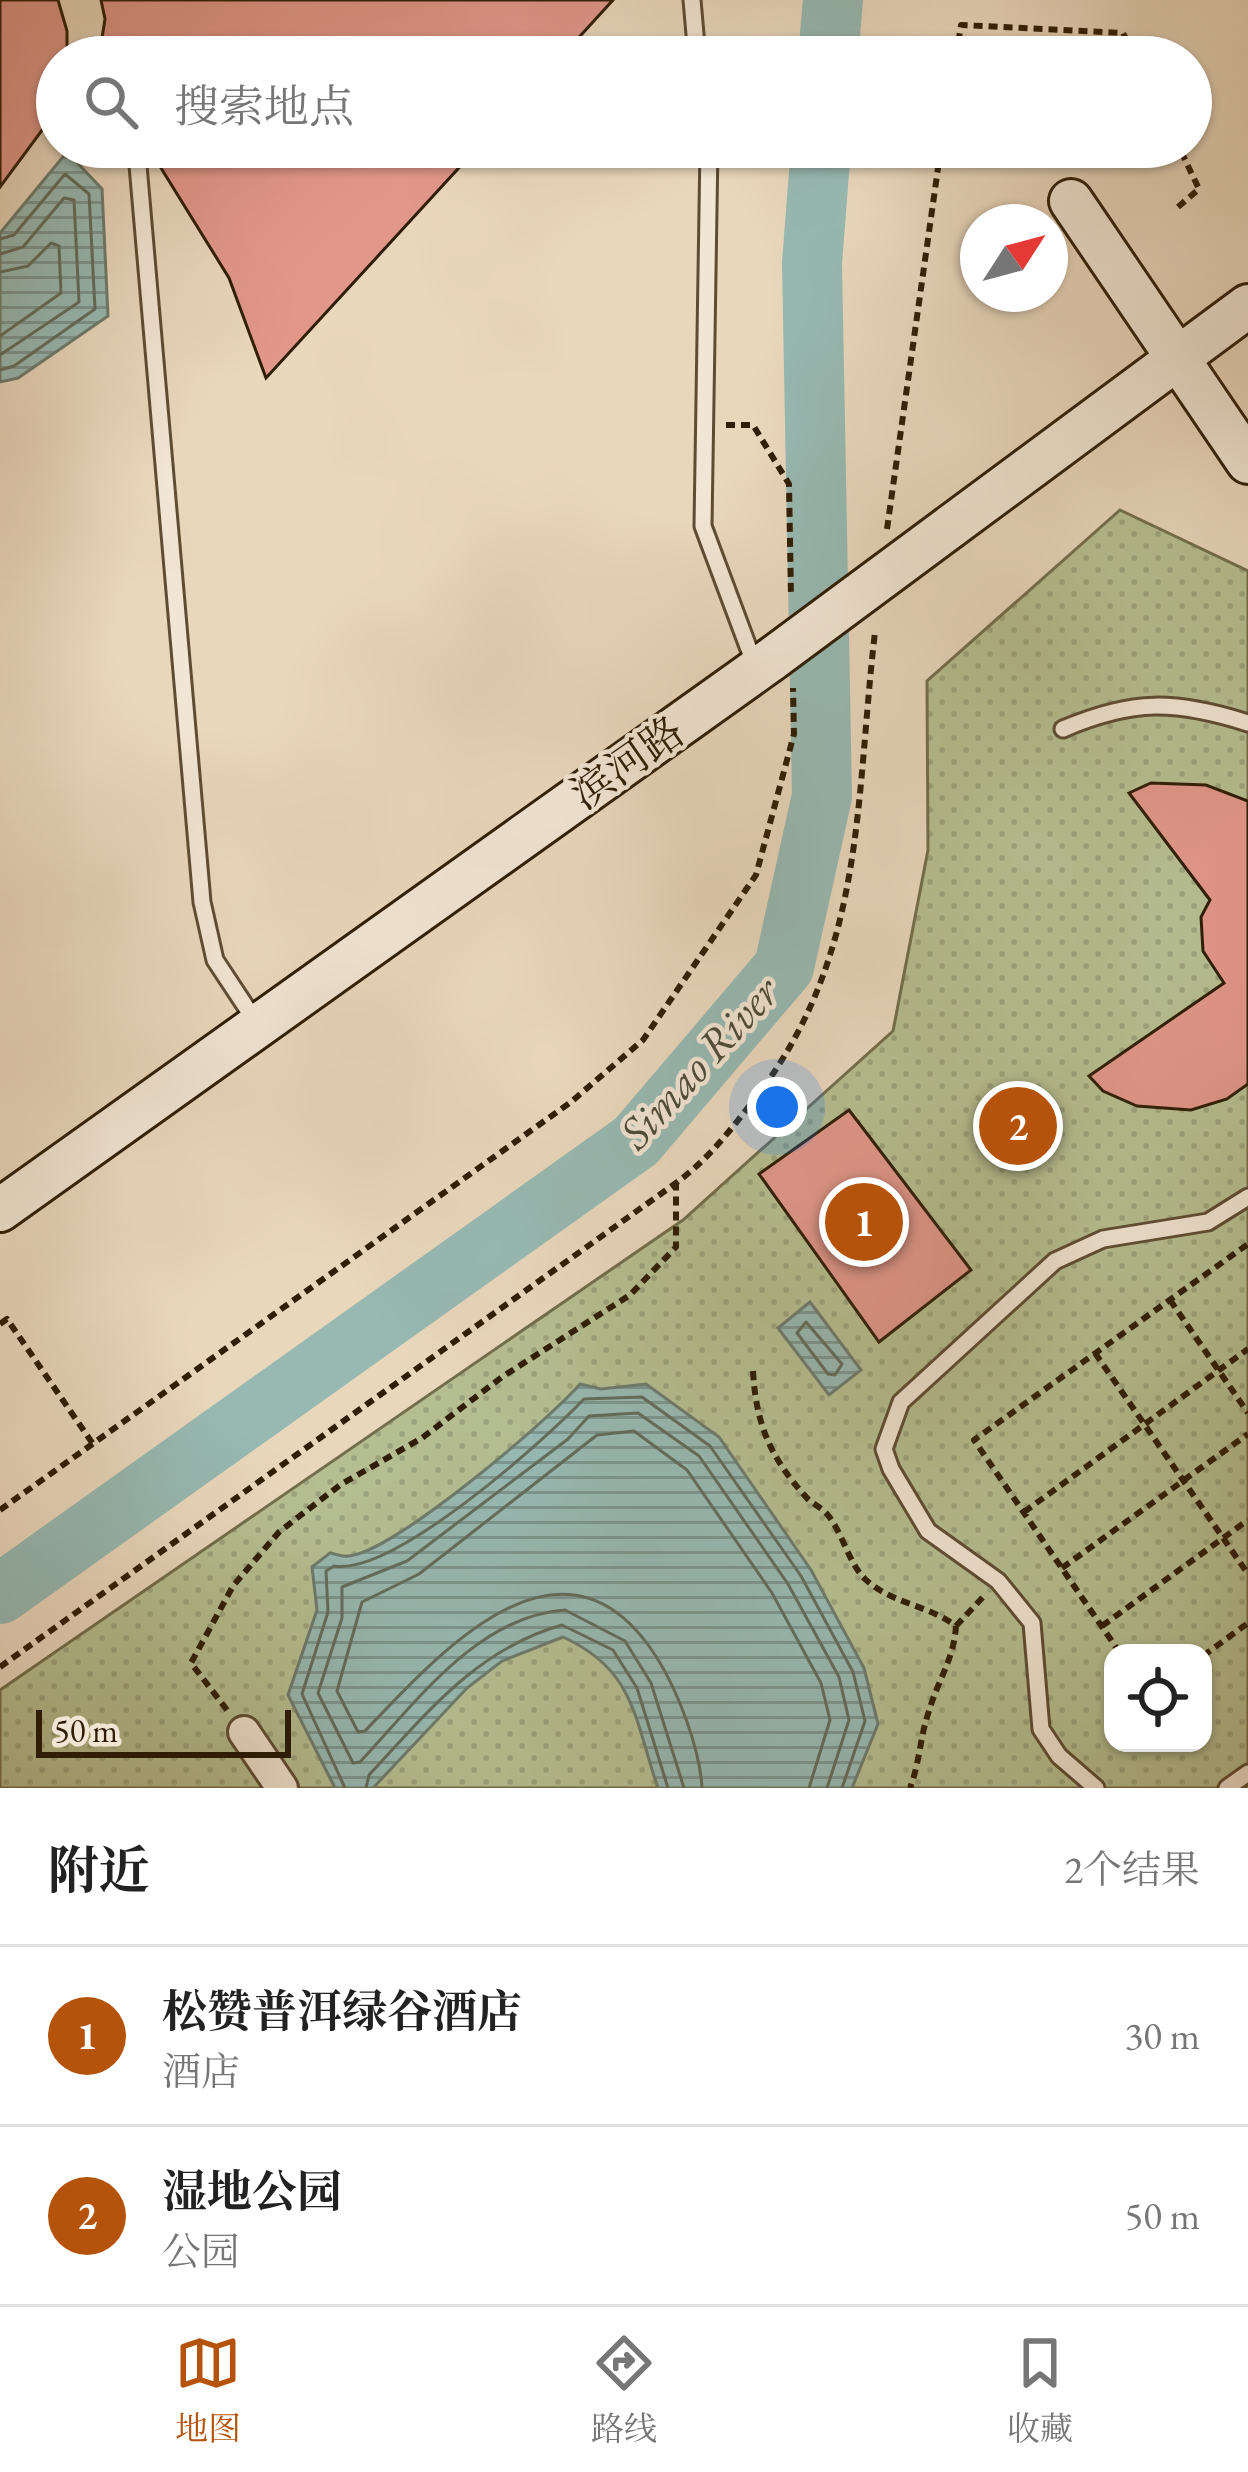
<!DOCTYPE html>
<html lang="zh">
<head>
<meta charset="utf-8">
<style>
  :root { --surface:#fff; --page:#f2f2f2; --text:#222; --muted:#767676; --line:#e0e0e0; --accent:#b45309 }
  body { margin:0; font-family:"EB Garamond","Noto Serif SC",serif; background:var(--page); color:var(--text) }
  .controls { position:absolute; right:36px; bottom:36px; display:grid; overflow:hidden; border-radius:24px; box-shadow:0 3px 9px #0004 }
  .controls button { width:108px; height:108px; display:grid; place-items:center; padding:0; border:0; border-bottom:3px solid var(--line); background:var(--surface); color:var(--text); font:60px sans-serif }
  .compass { position:absolute; left:960px; top:204px; width:108px; height:108px; border-radius:50%; background:var(--surface); box-shadow:0 3px 9px #0004; rotate:54deg }
  .scale { position:absolute; left:36px; bottom:30px; width:255px; box-sizing:border-box; padding-left:12px; border:6px solid #2f1e05; border-top:0; font-size:33px; line-height:42px; white-space:nowrap; color:#2f1e05; -webkit-text-stroke:9px #f1e5d3; paint-order:stroke }
  .you { position:absolute; left:777px; top:1107px; width:42px; height:42px; margin:-30px; border:9px solid #fff; border-radius:50%; background:#1a73e8; box-shadow:0 0 0 18px #1a73e833 }
  .badge { display:grid; place-items:center; width:78px; height:78px; border-radius:50%; background:var(--accent); color:#fff; font-size:39px; font-weight:700 }
  .pin { position:absolute; translate:-50% -50%; border:6px solid #fff; box-shadow:0 3px 12px #0006 }
  .list { margin:0; padding:0; list-style:none }
  h2 { display:flex; justify-content:space-between; align-items:center; height:156px; margin:0; padding:0 48px; font-size:51px }
  h2 small { font-size:39px; font-weight:400; color:var(--muted) }
  .list li { display:grid; grid-template-columns:78px 1fr auto; gap:36px; align-items:center; box-sizing:border-box; height:180px; padding:0 48px; border-top:3px solid var(--line) }
  .list b { display:block; font-size:45px; white-space:nowrap }
  .list p { margin:0; font-size:39px; white-space:nowrap; color:var(--muted) }
  .list em { font-size:39px; font-style:normal; color:var(--muted) }
  .icon { flex:none; width:66px; height:66px; fill:none; stroke:currentColor; stroke-width:2; stroke-linecap:round; stroke-linejoin:round }
  .map { position:relative; flex:none; width:1248px; height:1788px; overflow:hidden }
  .search { position:absolute; background:var(--surface); box-shadow:0 3px 9px #0004; left:36px; right:36px; top:36px; height:132px; display:flex; align-items:center; gap:30px; box-sizing:border-box; padding:0 42px; border-radius:66px; color:var(--muted); font-size:45px }
  .sheet { height:516px; background:var(--surface) }
  nav { display:flex; justify-content:space-around; align-items:center; box-sizing:border-box; height:168px; border-top:3px solid var(--line); background:var(--surface); font-size:33px; color:var(--muted) }
  nav a { display:grid; justify-items:center; gap:6px }
  nav .on { color:var(--accent) }
  .map>svg:first-child { display:block }
</style>
</head>
<body>
<div class="map">
<svg width="1248" height="1788" viewBox="0 0 1248 1788">
  <defs>
    <pattern id="park-dots" width="8" height="8" patternUnits="userSpaceOnUse" patternTransform="scale(3)"><rect width="8" height="8" fill="#b5be91"/><path d="M2 2h.1M6 6h.1" fill="none" stroke="#9ca37c" stroke-width="1.8" stroke-linecap="round"/></pattern>
    <pattern id="water-rules" width="6" height="5" patternUnits="userSpaceOnUse" patternTransform="scale(3)"><rect width="6" height="5" fill="#97b9b2"/><path d="M0 2.5h6" fill="none" stroke="#7c968f"/></pattern>
  </defs>
  <rect width="100%" height="100%" fill="#e9d7bc"/>
  <filter id="stains"><feTurbulence type="fractalNoise" baseFrequency=".00167" numOctaves="4"/><feColorMatrix values="0 0 0 0 .2 0 0 0 0 .09 0 0 0 0 .02 0 0 0 .5 -.17"/></filter>
  <radialGradient id="worn" r=".72"><stop offset=".6" stop-color="#630" stop-opacity="0"/><stop offset="1" stop-color="#630" stop-opacity=".3"/></radialGradient>
  <path fill="url(#park-dots)" stroke="#726e4b" stroke-width="3" fill-rule="evenodd" d="M1120,510L1248,571V1788H0V1690L683,1220L893,1031L928,850L927,681ZM1113,1653H1203V1743H1113Z"/>
  <path fill="url(#water-rules)" stroke="#6d7b6d" stroke-width="3" d="M67,152L102,189L108,316L18,378L0,382V233Z
    M810,1302L861,1370L829,1395L778,1328Z
    M580,1384L601,1389L646,1384L719,1437L811,1570L864,1668L878,1724L852,1788H658C634,1718 635,1670 563,1637L502,1661L467,1688L373,1788H335L288,1695L317,1610L312,1567L330,1553C336,1554 342,1557 348,1556C392,1554 549,1420 580,1384Z"/>
  <g fill="none" stroke-linecap="round" stroke-linejoin="round">
    <path stroke="#636c5c" stroke-width="3" d="M0,239L14,235L65,174L89,194L95,309L14,366L0,370
      M0,254L23,247L64,198L74,200L79,302L0,355
      M0,272L28,266L51,243L59,246L61,293L0,336
      M806,1322L842,1364L835,1375L828,1374L797,1333Z
      M345,1788L302,1694L328,1612L326,1571L334,1566C393,1576 543,1442 584,1399L642,1397L710,1446L801,1576L853,1672L865,1721L842,1788
      M366,1788L369,1775C427,1713 477,1649 562,1625L613,1650L637,1688L668,1788
      M684,1788L651,1683L625,1641L565,1610C477,1616 415,1704 360,1762L353,1763L318,1693L342,1618V1587L407,1561L568,1439L589,1416L638,1413L699,1456L788,1584L839,1677L849,1720L827,1788
      M702,1788C700,1749 678,1691 657,1658C565,1512 441,1651 365,1731L358,1732L337,1691L362,1602L419,1574L597,1435L634,1431L687,1470L772,1593L821,1683L830,1720L809,1788"/>
    <path stroke="#97b9b2" stroke-width="60" d="M828,57L833,0
      M0,1594L636,1141L784,967L822,796L812,263L821,147"/>
  </g>
  <path fill="#e1978a" stroke="#2f1e05" stroke-width="3" d="M0,0H58L67,31V57H57V110L0,187Z
    M101,0H613L561,57H99L105,19Z
    M148,147H478L266,378L229,278Z
    M1151,783L1206,785L1248,801V1084L1227,1099L1191,1110L1137,1106L1103,1091L1089,1076L1224,983L1203,951L1201,917L1210,900L1129,793Z
    M849,1110L971,1270L879,1342L759,1174Z"/>
  <g fill="none" stroke-linecap="round" stroke-linejoin="round">
    <g stroke="#5e4c33" stroke-width="21">
      <path id="lane" d="M692,0L697,57
        M709,147L703,526L756,668
        M137,154L202,902L215,960L256,1022
        M1063,729C1133,699 1175,700 1248,723
        M1096,1788L1059,1756L1041,1729L1032,1623L998,1581L928,1531L891,1469L884,1449L901,1402L1055,1261L1103,1239L1208,1222L1248,1197
        M1227,1788L1248,1773"/>
    </g>
    <g stroke="#5e4c33" stroke-width="36">
      <path id="street" d="M244,1732L282,1788"/>
    </g>
    <g stroke="#2f1e05" stroke-width="48">
      <path id="secondary" d="M1071,201L1248,462
        M950,527L1248,306
        M0,1210L772,659"/>
    </g>
    <path stroke="#2f1e05" stroke-width="6" stroke-dasharray="9 6" stroke-linecap="butt" d="M956,57L961,25L1123,33L1135,57
      M1178,207L1199,189L1179,147
      M726,425H753L789,484L791,597
      M887,529L941,147
      M1170,1300L1248,1413
      M0,1324L7,1319L93,1444
      M1095,1353L1248,1574
      M753,1371C756,1424 770,1457 806,1497C812,1504 821,1507 827,1514C843,1533 848,1562 865,1579C890,1603 928,1605 956,1626C954,1659 938,1680 929,1711C920,1736 920,1762 910,1788
      M0,1510L571,1102L643,1040L756,875L794,734L793,688
      M1024,1512L1248,1349
      M1062,1568L1248,1434
      M956,1626L983,1597
      M1102,1626L1248,1520
      M1120,1653L974,1440L1248,1244
      M1203,1656L1248,1623
      M0,1667L676,1183C709,1159 732,1128 757,1096C866,953 855,802 875,632
      M227,1710L191,1663L233,1586L279,1532L340,1485L422,1438L502,1377L630,1295L676,1247V1183"/>
    <use href="#lane" stroke="#f1e5d3" stroke-width="15"/>
    <use href="#street" stroke="#f1e5d3" stroke-width="30"/>
    <use href="#secondary" stroke="#f1e5d3" stroke-width="42"/>
    <g stroke="#2f1e05" stroke-width="48" stroke-linecap="butt">
      <path id="secondary-bridge" d="M772,659L950,527"/>
    </g>
    <use href="#secondary-bridge" stroke="#f1e5d3" stroke-width="42"/>
  </g>
  <g text-anchor="middle" stroke-width="9" stroke-linejoin="round" paint-order="stroke">
    <g font-size="42" fill="#2f1e05" stroke="#f1e5d3">
      <text transform="translate(627 762) rotate(-35)" y="15">滨河路</text>
    </g>
    <g font-size="45" font-style="italic" fill="#4e4c39" stroke="#f1e5d3">
      <text transform="translate(698 1062) rotate(-48)" y="16">Simao River</text>
    </g>
  </g>
  <rect width="100%" height="100%" filter="url(#stains)"/>
  <rect width="100%" height="100%" fill="url(#worn)"/>
</svg>
<div class="controls">
<button><svg class="icon" aria-label="locate" viewBox="0 0 24 24"><circle cx="12" cy="12" r="6"/><path d="M12 2v4M12 18v4M2 12h4M18 12h4"/></svg></button>
</div>
<svg class="compass" viewBox="-18 -18 36 36"><path d="M0-13l5 13h-10z" fill="#e53935"/><path d="M0 13l5-13h-10z" fill="#767676"/></svg>
<div class="scale">50 m</div>
<div class="you"></div>
<div class="pin badge" style="left:864px;top:1222px">1</div>
<div class="pin badge" style="left:1018px;top:1126px">2</div>
<div class="search"><svg class="icon" aria-label="search" viewBox="0 0 24 24"><circle cx="10" cy="10" r="6"/><path d="M15 15l6 6"/></svg>搜索地点</div>
</div>
<section class="sheet">
<h2>附近<small>2个结果</small></h2>
<ul class="list">
<li><span class="badge">1</span><div><b>松赞普洱绿谷酒店</b><p>酒店</p></div><em>30 m</em></li>
<li><span class="badge">2</span><div><b>湿地公园</b><p>公园</p></div><em>50 m</em></li>
</ul>
</section>
<nav>
<a class="on"><svg class="icon" aria-label="map" viewBox="0 0 24 24"><path d="M3 6l6-2 6 2 6-2v14l-6 2-6-2-6 2zM9 4v14M15 6v14"/></svg>地图</a>
<a><svg class="icon" aria-label="directions" viewBox="0 0 24 24"><path d="M12 3l9 9-9 9-9-9zM9 14v-3h6M13 9l2 2-2 2"/></svg>路线</a>
<a><svg class="icon" aria-label="saved" viewBox="0 0 24 24"><path d="M7 4h10v16l-5-4-5 4z"/></svg>收藏</a>
</nav>
</body>
</html>
